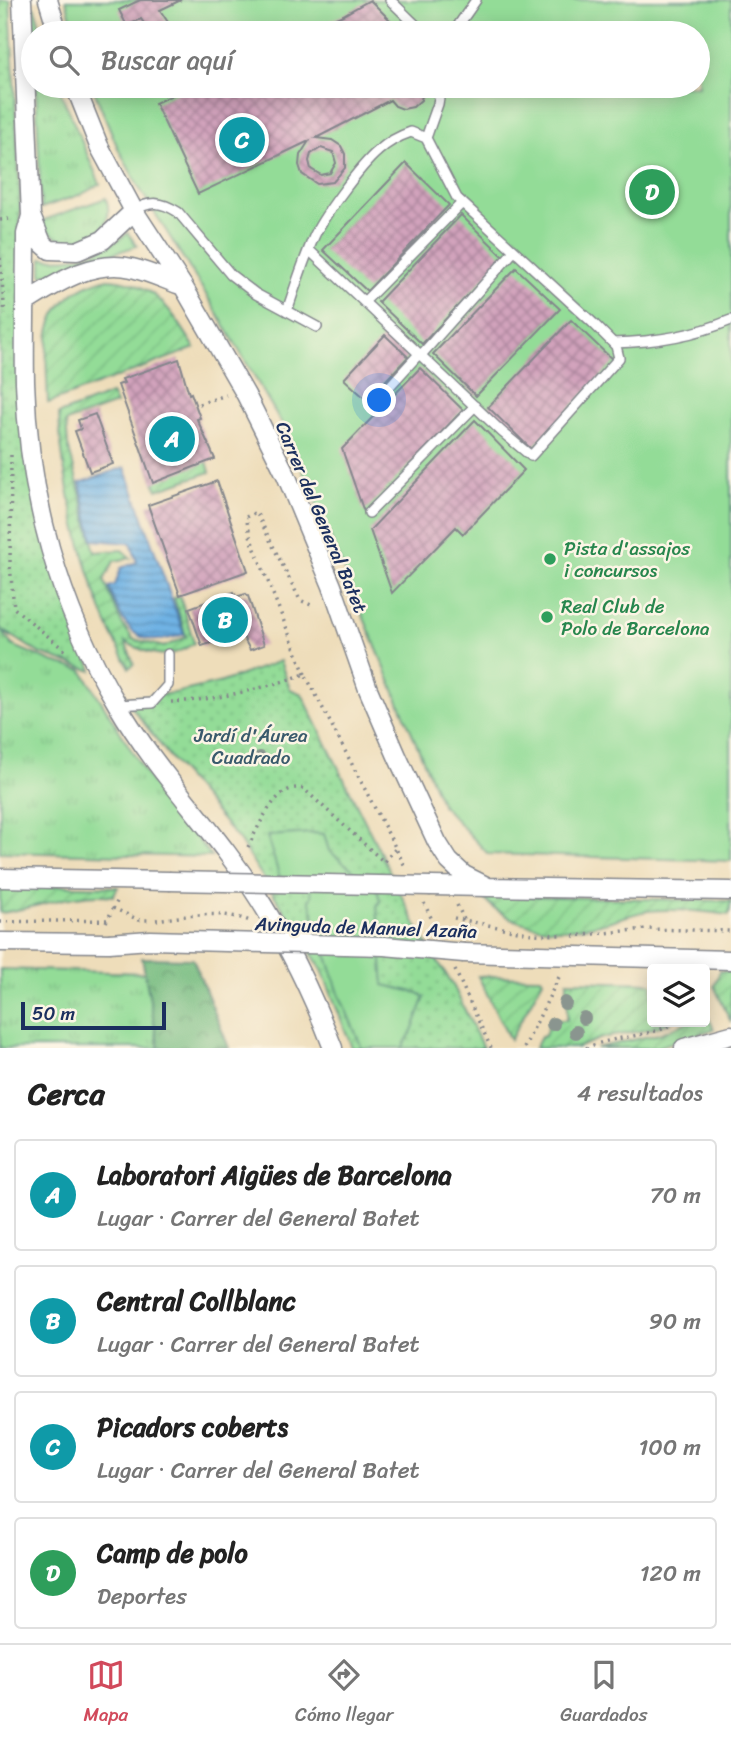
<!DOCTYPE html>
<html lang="es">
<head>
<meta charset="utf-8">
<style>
  :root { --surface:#fff; --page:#f6f6f6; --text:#222; --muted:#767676; --line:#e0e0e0; --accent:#d1495b }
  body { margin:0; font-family:Sriracha,sans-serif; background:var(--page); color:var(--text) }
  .controls { position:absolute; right:21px; bottom:21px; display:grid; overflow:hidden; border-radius:7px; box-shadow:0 4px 18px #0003 }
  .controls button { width:63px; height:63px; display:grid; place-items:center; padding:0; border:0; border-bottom:2px solid var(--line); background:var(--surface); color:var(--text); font:35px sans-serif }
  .scale { position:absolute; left:21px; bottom:18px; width:145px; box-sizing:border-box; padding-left:7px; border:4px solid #1b2f5e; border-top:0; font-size:19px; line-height:24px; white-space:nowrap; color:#1b2f5e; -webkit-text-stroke:5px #fcf5e5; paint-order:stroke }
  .you { position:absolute; left:380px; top:401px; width:24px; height:24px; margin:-18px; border:5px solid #fff; border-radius:50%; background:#1a73e8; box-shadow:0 0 0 10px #1a73e833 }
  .badge { display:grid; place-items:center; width:46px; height:46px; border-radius:50%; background:var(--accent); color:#fff; font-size:23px; font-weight:700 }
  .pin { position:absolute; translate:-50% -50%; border:4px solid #fff; box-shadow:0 2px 7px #0006 }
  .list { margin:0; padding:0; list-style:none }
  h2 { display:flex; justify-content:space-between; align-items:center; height:91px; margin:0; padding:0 28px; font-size:30px }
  h2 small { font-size:23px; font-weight:400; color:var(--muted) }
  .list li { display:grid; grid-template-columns:46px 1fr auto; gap:21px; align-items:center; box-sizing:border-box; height:112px; margin:0 14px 14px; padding:0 14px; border:2px solid var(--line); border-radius:7px }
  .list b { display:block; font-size:26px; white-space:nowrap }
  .list p { margin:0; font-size:23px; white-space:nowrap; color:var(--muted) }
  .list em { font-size:23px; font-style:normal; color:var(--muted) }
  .icon { flex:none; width:38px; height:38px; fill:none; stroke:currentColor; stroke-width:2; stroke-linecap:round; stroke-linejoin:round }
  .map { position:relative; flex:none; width:731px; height:1048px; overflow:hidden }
  .search { position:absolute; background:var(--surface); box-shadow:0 4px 18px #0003; left:21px; right:21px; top:21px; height:77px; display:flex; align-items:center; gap:18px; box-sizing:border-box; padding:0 24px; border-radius:38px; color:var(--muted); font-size:26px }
  .sheet { height:595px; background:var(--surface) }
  nav { display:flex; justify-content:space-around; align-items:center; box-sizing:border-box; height:98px; border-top:2px solid var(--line); background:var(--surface); font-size:19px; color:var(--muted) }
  nav a { display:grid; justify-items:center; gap:4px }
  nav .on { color:var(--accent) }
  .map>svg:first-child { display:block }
</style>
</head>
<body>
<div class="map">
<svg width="731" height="1048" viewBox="0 0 731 1048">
  <defs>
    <pattern id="grass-tufts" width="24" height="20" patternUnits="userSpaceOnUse" patternTransform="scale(1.75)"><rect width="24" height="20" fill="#93dc97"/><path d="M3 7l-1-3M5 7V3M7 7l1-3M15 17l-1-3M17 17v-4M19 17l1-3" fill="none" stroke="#7ebd85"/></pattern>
    <pattern id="forest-crowns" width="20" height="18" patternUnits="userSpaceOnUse" patternTransform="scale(1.75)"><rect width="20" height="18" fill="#76bc80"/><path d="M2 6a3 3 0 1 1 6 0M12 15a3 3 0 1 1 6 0" fill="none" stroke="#60996c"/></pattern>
    <pattern id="park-dots" width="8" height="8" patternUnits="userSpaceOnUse" patternTransform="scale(1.75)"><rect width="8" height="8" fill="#93dc97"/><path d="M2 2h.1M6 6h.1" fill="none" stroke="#7ebd85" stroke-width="1.8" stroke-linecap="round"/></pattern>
    <pattern id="garden-furrows" width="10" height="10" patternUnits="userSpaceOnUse" patternTransform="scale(1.75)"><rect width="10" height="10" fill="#93dc97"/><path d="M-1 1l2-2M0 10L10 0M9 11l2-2" fill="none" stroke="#7ebd85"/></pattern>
    <pattern id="water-rules" width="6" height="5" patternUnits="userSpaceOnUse" patternTransform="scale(1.75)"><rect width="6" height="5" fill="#6fb2e4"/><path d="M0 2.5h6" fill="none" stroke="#5a91bc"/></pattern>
    <pattern id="building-cross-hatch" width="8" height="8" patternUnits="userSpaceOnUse" patternTransform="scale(1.75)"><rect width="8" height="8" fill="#d2a3bc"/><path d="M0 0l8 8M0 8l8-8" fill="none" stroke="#aa859c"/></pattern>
  </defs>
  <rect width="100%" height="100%" fill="#fcf5e5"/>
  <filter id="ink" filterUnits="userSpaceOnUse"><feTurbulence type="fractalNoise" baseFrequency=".0143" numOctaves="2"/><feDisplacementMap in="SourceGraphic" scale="14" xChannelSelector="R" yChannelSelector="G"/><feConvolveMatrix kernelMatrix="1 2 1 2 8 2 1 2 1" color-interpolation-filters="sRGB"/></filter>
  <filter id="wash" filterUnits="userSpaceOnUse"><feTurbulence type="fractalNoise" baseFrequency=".00686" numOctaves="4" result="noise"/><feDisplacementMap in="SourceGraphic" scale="28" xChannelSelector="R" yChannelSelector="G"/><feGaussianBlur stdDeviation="1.57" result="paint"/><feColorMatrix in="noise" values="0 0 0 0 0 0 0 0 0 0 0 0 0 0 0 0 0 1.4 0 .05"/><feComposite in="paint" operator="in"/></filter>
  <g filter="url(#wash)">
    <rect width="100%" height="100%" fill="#eeddba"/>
    <path fill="url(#grass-tufts)" stroke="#57867a" stroke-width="2" d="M32,6L35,8L42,33H33V43Z
      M36,86H58L100,184L82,194L41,208Z
      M106,198C120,240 64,261 41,221Z
      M128,233L137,246L42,276V258C75,262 102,253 128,233Z
      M0,434L11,637L2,631L12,645L52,662L82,670L151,782L212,857L0,852Z
      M0,969L145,973L159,1048H0Z"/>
    <path fill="url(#forest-crowns)" stroke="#48766f" stroke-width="2" d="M142,958L193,959L229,1048H159Z"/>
    <path fill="url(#park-dots)" stroke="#57867a" stroke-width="2" d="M0,0H10L20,198L21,422L92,671L39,653L0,628Z
      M280,661L290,689L302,694L421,935L453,985L483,1048H352L322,970L239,840L179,769L125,698L175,693L222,682Z"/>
    <path fill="url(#garden-furrows)" stroke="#57867a" stroke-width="2" d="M104,279C153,279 171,310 195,348L48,403C46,347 37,299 104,279Z
      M111,394L116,404L66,422L68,445L95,552L122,550L131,558L114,561L104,580L121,622L133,639L164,647L186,637L174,598L180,596L194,643C169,661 152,656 125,642L134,664L129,668C120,650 110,632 103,614C81,556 61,476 59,414Z
      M206,458L210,472L157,490L152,475Z
      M0,884L118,887L113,896C73,891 38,908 0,913Z
      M481,895L731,901L729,915C702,911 675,908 648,911C628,914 610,923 590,926C553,934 506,926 481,895Z
      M720,971H731V1022L714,986Z
      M478,976L541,977L543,980L510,1040Z
      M567,981L652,983V1022H672L651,1029L602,1038L576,1048H535L541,1037L545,1036L548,1027H551V1020H567Z
      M705,1011L714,1029L655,1048H596L659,1034L688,1022H705Z"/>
    <path fill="#93dc97" stroke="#57867a" stroke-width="2" d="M66,0H731V861L488,854L442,805L285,429L212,304L138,186L117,146L92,86H698V33H75Z
      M312,833L324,834L329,851L377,889L380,901L377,906L384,985L418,993L425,997L411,1033L402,1048H362L339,994L309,900L312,896L307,879L280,878L267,836Z"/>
    <path fill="url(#water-rules)" stroke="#4570a1" stroke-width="2" d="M125,467L184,634C135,652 124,627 109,587L115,585L121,568L137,562L131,543L93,540L80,483Z"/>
    <g id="blocks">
      <path fill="url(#building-cross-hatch)" fill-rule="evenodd" d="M140,0H181L160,10L175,33H151L141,19L127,26L119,10Z
        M370,0L403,33H302L343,15Z
        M192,86H422L423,91L421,100L413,107L403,109L395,106L390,100L316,138L332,140L341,146L345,154V168L333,182L317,184L302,174L299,165L300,155L309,141L198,194L155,103ZM321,148L333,152L336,163L330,173L321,175L311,169L309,161L311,154Z
        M406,163L449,205L367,291L323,250Z
        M461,215L504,257L422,344L378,302Z
        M516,268L560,309L476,396L433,354Z
        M571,320L615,362L531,449L488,407Z
        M385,335L408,357L367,400L344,379Z
        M179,359L189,394L191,393L200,418L197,419L215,459L153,483L118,385L124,383L122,379Z
        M420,368L463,410L364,512L342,449Z
        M95,414L113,464L90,472L75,431L81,429L78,420Z
        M475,420L524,470L463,534L456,527L392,593L370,530Z
        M217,481L248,571L180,595L148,505Z
        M234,592L236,597L246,594L248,596L264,645L250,650L241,633L202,646L189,608Z"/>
    </g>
  </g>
  <g filter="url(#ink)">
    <use href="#blocks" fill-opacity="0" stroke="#84868c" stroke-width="2"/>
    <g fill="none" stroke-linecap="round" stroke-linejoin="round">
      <g stroke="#84868c" stroke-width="12">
        <path id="lane" d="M390,0L424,33
          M453,33L476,0
          M426,138L438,104L441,86
          M134,211C150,200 162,202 178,212L231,275L256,294L317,327
          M364,302L462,203
          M287,311C295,287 303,262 313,239C321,219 361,165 378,151C387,143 399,136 411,132L426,138L457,198L593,323L616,346L619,358L531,456L502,432L309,250
          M613,343C654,342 693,336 731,320
          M421,355L514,251
          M388,388L419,354
          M369,513L475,406
          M118,705L152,703L168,685V654"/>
      </g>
      <g stroke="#84868c" stroke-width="21">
        <path id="street" d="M22,0L31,216L26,234C26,283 24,333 25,382C28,495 59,607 117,704C148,758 190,804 227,853C271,911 307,980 333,1048
          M48,0L58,33
          M75,86L99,146L134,211L183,286L246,395L286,475L332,586L368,689L397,756L437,842L449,861L464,875L486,886
          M31,216L42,243L50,250L77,251L103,240L134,211
          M26,302C57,283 93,259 132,268C149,272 166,280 183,286
          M0,878L169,881
          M431,886L731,891
          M0,942L109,943
          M464,953L731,960
          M684,1048L731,1035"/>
      </g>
      <path stroke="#84868c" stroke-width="3.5" stroke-dasharray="2 5" stroke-linecap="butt" d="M0,220L11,219
        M0,258L5,315
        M199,404L226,395
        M11,455L10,565L14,608L68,653
        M305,674L251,539L246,517L256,512L300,600L311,605
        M171,702C217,700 262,689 305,674L406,868
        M248,847C258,828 277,780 304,789L384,862L396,848
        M424,903L439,934
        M457,905L472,936
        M113,908L139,920H148
        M454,918L532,934L562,935
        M156,920C187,916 223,909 252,922
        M0,922L107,920
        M106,922L119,898
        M573,936L646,929L731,931
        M455,970L491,1048
        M705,1004L711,1001
        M524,1048L560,975
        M586,1048C615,1035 650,1038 677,1022"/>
      <use href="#lane" stroke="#fff" stroke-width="9"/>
      <use href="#street" stroke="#fff" stroke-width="18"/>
      <g stroke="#84868c" stroke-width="21" stroke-linecap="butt">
        <path id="street-bridge" d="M169,881L431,886
          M109,943L150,940L384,946L464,953"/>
      </g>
      <use href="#street-bridge" stroke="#fff" stroke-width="18"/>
    </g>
    <g fill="#8a958f">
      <circle cx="260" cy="758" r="7"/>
      <circle cx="565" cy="1003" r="7"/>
      <circle cx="584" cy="1018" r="7"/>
      <circle cx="553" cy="1024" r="7"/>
      <circle cx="576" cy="1032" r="7"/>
    </g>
  </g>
  <g fill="#2e9e5b" stroke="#fcf5e5" stroke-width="2.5">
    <circle cx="550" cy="559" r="7"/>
    <circle cx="547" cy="617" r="7"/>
  </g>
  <g text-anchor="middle" stroke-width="5" stroke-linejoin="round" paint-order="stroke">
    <g font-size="19" fill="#1b2f5e" stroke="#fcf5e5">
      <text transform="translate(322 517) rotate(67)" y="7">Carrer del General Batet</text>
      <text transform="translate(366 927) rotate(2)" y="7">Avinguda de Manuel Azaña</text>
    </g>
    <g font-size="19" fill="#27864d" stroke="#fcf5e5" text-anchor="start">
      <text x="564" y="555">Pista d'assajos<tspan x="564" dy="22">i concursos</tspan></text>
      <text x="561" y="613">Real Club de<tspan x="561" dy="22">Polo de Barcelona</tspan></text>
    </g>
    <g font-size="19" fill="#395a6c" stroke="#fcf5e5">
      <text x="251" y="742">Jardí d'Áurea<tspan x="251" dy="22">Cuadrado</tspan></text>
    </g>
  </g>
</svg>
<div class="controls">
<button><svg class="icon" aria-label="layers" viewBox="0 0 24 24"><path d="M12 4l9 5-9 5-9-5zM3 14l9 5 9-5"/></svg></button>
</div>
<div class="scale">50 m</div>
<div class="you"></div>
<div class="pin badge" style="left:172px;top:439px;background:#0f9aa8">A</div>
<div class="pin badge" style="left:225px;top:620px;background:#0f9aa8">B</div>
<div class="pin badge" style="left:242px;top:140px;background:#0f9aa8">C</div>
<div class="pin badge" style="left:652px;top:192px;background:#2e9e5b">D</div>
<div class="search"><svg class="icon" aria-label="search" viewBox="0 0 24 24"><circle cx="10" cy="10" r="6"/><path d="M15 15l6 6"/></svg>Buscar aquí</div>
</div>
<section class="sheet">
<h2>Cerca<small>4 resultados</small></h2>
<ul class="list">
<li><span class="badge" style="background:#0f9aa8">A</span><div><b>Laboratori Aigües de Barcelona</b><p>Lugar · Carrer del General Batet</p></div><em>70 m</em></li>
<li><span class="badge" style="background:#0f9aa8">B</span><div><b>Central Collblanc</b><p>Lugar · Carrer del General Batet</p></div><em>90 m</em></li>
<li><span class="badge" style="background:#0f9aa8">C</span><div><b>Picadors coberts</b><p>Lugar · Carrer del General Batet</p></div><em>100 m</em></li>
<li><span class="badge" style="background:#2e9e5b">D</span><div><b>Camp de polo</b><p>Deportes</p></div><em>120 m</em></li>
</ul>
</section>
<nav>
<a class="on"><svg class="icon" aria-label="map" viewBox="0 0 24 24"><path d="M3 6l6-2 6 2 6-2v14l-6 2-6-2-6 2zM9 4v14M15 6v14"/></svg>Mapa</a>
<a><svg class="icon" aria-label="directions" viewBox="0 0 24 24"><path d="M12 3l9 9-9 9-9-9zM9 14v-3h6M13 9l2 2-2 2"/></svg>Cómo llegar</a>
<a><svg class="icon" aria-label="saved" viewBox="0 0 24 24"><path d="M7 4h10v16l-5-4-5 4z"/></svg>Guardados</a>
</nav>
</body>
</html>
